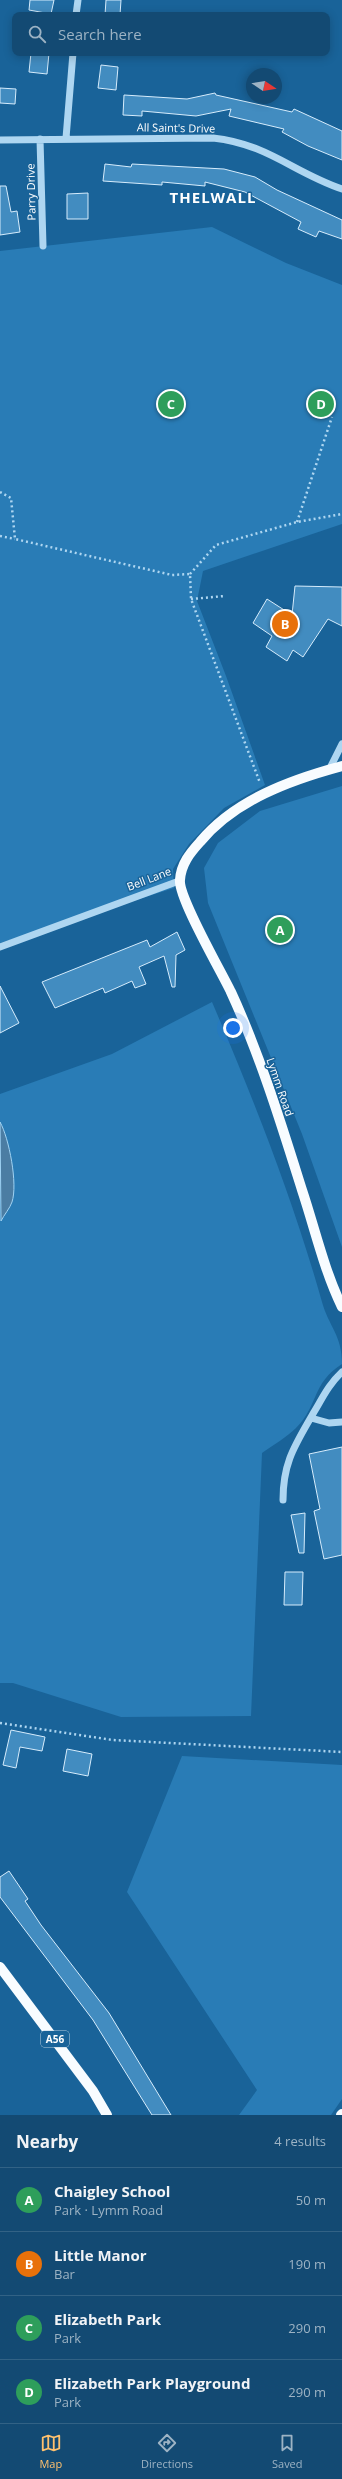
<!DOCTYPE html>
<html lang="en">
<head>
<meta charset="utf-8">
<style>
  :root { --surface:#134a73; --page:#20547b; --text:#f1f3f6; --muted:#9db3c4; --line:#326285; --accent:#ffc16e }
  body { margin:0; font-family:"Open Sans",sans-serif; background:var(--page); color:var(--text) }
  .compass { position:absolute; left:246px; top:68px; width:36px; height:36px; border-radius:50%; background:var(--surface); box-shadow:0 2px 10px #0003; rotate:102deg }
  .you { position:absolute; left:233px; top:1028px; width:14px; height:14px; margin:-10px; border:3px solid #fff; border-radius:50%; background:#1a73e8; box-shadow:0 0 0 6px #1a73e833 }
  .badge { display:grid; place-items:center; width:26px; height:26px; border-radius:50%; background:var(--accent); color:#fff; font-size:13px; font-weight:700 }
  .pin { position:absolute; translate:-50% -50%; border:2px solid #fff; box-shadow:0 1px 4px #0006 }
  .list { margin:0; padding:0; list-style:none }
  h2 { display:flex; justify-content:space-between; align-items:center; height:52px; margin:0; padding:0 16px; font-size:17px }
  h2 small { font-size:13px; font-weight:400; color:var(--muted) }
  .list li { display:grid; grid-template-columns:26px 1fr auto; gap:12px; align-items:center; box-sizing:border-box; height:64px; padding:0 16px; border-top:1px solid var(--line) }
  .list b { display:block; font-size:15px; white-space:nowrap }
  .list p { margin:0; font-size:13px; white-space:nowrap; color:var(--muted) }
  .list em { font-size:13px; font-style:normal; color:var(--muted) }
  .icon { flex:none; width:22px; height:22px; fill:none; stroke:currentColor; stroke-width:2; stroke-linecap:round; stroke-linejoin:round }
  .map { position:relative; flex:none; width:342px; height:2115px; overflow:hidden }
  .search { position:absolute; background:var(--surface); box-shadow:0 2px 10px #0003; left:12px; right:12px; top:12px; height:44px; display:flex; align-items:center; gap:10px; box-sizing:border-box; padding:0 14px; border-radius:8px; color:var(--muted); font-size:15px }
  .sheet { height:308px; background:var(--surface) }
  nav { display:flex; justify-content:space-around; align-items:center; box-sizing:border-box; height:56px; border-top:1px solid var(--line); background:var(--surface); font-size:11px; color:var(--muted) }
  nav a { display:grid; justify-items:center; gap:2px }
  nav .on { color:var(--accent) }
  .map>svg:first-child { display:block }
</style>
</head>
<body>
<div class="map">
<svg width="342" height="2115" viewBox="0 0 342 2115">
  <rect width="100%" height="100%" fill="#196399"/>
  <path fill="#297cb6" d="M212,227L286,263L342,285V524L203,571L197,601L226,676L265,785L224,808L189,844L173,869L174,888L0,943V251Z
    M342,786V1247L302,1134L208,903L204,868L218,843L260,811Z
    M212,1002C254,1100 293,1199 322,1302C329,1327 342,1335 342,1364C311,1384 319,1405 296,1428C287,1437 273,1445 262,1453L251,1716L121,1717L13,1683H0V1094L112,1054Z
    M182,1756L342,1765V2099L331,2115H239L257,2090L127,1892Z"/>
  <path fill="#4b7da3" stroke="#a1d3f3" d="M0,1122C9,1138 18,1184 12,1202C10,1208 4,1215 1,1221Z"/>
  <path fill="#428cc0" stroke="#d6ecfc" d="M30,0H54L51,14L29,10Z
    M106,0H121L120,15H105Z
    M31,53H49L47,74L29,72Z
    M101,65L118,67L116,90L98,88Z
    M0,88L16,89L15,104L0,103Z
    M215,93L216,95L292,112L294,109L342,131V160L308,146L282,132L284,129L229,116L231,109L196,116L142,111V116L123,115L124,95L187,99Z
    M105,164L131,167L132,164L224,169L255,177L277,190L342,220V239L319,231L316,237L298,229L301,222L245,192L205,182V186L162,182V185L103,181Z
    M0,186H6L11,212L17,211L20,232L0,235Z
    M88,193V219H67V194Z
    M295,586L342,587V626L328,619L303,657L293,650L287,661L266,647L272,636L253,623L267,599L292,615Z
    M177,932L185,950L176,955L175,987H172L164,956L139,967L146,984L135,988L132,981L105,993L103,988L55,1008L42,982L147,940L150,947Z
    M0,986L19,1023L0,1033Z
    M342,1447V1555L324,1559L314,1511L320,1509L309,1454Z
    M305,1513L304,1553H299L291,1515Z
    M285,1572H303L302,1605H284Z
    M11,1730L45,1737L42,1751L20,1747L16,1768L3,1765Z
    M67,1749L92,1754L88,1776L63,1771Z
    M9,1871L28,1899L25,1901L41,1925L109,2013L171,2115H152L93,2020L0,1897V1877Z"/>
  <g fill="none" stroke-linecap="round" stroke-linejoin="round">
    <path stroke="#aed6f1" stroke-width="2.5" stroke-dasharray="2 3" stroke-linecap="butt" d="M0,492L11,498L15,539L172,575L190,574L191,599L260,783
      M297,522L332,417
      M0,536L15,539
      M190,574L216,545L297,522L342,514
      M191,599L225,596
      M0,1723L113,1740L342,1752"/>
    <path stroke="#aed6f1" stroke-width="7" d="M76,15L78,0
      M66,138L73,53
      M40,139L43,246
      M0,140L213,138C268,144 294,173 342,189
      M329,770L342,744
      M0,947L179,881
      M311,1418L329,1423L342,1422
      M283,1500C283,1461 296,1444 314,1412C323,1397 329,1384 342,1372"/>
    <path stroke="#f8fcff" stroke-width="10" d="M342,766C290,780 235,800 200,842C190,853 181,864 180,880C178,897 221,971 231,992C260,1055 281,1123 302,1190C315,1229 324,1270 342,1307
      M0,1967L93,2091L107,2115
      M341,2115L342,2114"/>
  </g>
  <g text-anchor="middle" stroke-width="3" stroke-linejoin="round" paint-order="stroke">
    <rect fill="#196399" stroke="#bad0e0" stroke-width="1" x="41" y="2031" width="28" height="16" rx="3"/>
    <g font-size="10" font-weight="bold" fill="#fff">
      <text x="55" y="2043">A56</text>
    </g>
    <g font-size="11" fill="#fff" stroke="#196399">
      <text transform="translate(176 128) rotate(1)" y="4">All Saint's Drive</text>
      <text transform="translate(31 192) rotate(-91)" y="4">Parry Drive</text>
      <text transform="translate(149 879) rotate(-21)" y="4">Bell Lane</text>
      <text transform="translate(280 1087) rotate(71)" y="4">Lymm Road</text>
    </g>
    <g font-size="15" font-weight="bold" letter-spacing="1" fill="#fff" stroke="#196399">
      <text x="213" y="203">THELWALL</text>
    </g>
  </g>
</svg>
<svg class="compass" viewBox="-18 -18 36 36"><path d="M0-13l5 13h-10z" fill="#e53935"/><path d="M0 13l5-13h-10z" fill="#9db3c4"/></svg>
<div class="you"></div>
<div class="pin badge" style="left:280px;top:930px;background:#2e9e5b">A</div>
<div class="pin badge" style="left:285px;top:624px;background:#e8710a">B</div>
<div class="pin badge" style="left:171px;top:404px;background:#2e9e5b">C</div>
<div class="pin badge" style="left:321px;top:404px;background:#2e9e5b">D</div>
<div class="search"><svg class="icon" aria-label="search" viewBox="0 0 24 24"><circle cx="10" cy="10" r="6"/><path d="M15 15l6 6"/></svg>Search here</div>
</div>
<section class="sheet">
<h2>Nearby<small>4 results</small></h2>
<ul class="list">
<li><span class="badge" style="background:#2e9e5b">A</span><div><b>Chaigley School</b><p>Park · Lymm Road</p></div><em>50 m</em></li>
<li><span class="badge" style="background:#e8710a">B</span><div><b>Little Manor</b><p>Bar</p></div><em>190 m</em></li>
<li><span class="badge" style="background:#2e9e5b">C</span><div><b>Elizabeth Park</b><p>Park</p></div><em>290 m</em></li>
<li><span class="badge" style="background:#2e9e5b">D</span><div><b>Elizabeth Park Playground</b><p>Park</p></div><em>290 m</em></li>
</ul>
</section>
<nav>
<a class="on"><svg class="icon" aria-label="map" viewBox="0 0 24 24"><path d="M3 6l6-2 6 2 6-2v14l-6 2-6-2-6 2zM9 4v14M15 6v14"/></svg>Map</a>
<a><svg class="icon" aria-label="directions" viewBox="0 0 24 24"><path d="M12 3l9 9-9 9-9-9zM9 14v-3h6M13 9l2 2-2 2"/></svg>Directions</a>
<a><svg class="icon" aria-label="saved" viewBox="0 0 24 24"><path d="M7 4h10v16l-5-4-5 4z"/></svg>Saved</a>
</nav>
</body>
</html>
